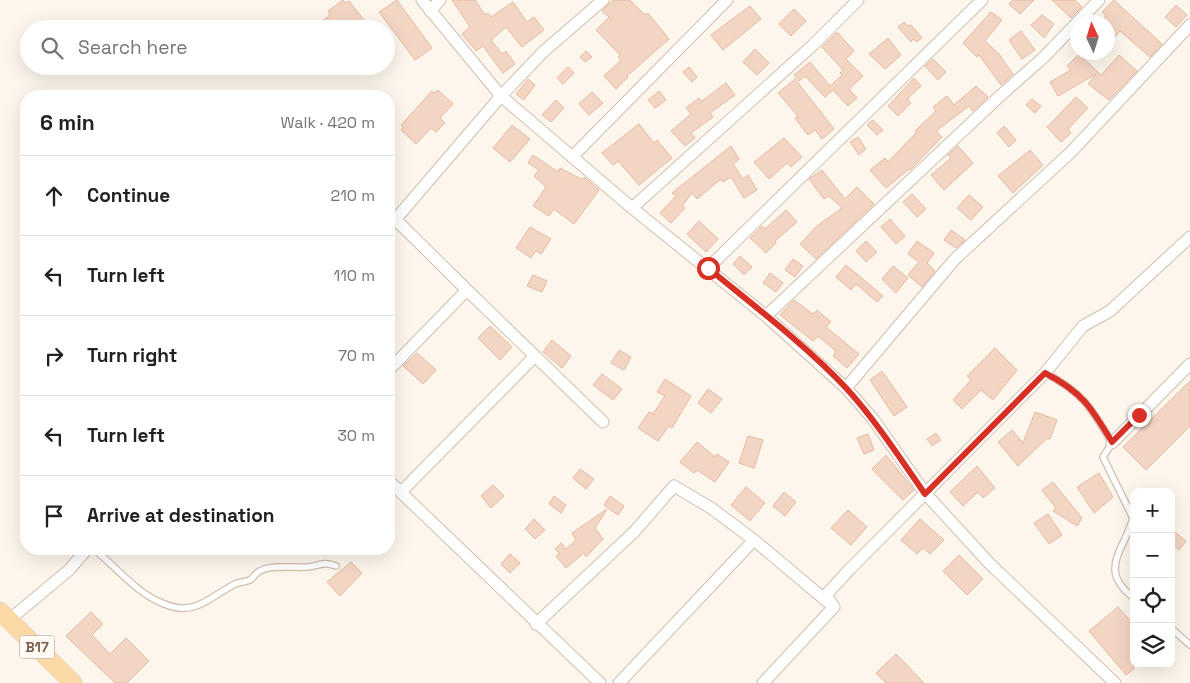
<!DOCTYPE html>
<html lang="en">
<head>
<meta charset="utf-8">
<style>
  :root { --surface:#fff; --page:#f6f6f6; --text:#202124; --muted:#757577; --line:#e0e0e0 }
  body { margin:0; font-family:"Space Grotesk",sans-serif; background:var(--page); color:var(--text) }
  .controls { position:absolute; right:15px; bottom:15px; display:grid; overflow:hidden; border-radius:10px; box-shadow:0 5px 20px #0002 }
  .controls button { width:45px; height:45px; display:grid; place-items:center; padding:0; border:0; border-bottom:1px solid var(--line); background:var(--surface); color:var(--text); font:25px sans-serif }
  .compass { position:absolute; left:1070px; top:15px; width:45px; height:45px; border-radius:50%; background:var(--surface); box-shadow:0 5px 20px #0002; rotate:356deg }
  .stop { position:absolute; width:15px; height:15px; margin:-11px; border:4px solid #d93025; border-radius:50%; background:#fff }
  .stop.end { background:#d93025; border-color:#fff; box-shadow:0 1px 5px #0008 }
  .list { margin:0; padding:0; list-style:none }
  h2 { display:flex; justify-content:space-between; align-items:center; height:65px; margin:0; padding:0 20px; font-size:21px }
  h2 small { font-size:16px; font-weight:400; color:var(--muted) }
  .list li { display:grid; grid-template-columns:32px 1fr auto; gap:15px; align-items:center; box-sizing:border-box; height:80px; padding:0 20px; border-top:1px solid var(--line) }
  .list b { display:block; font-size:19px; white-space:nowrap }
  .list em { font-size:16px; font-style:normal; color:var(--muted) }
  .icon { flex:none; width:28px; height:28px; fill:none; stroke:currentColor; stroke-width:2; stroke-linecap:round; stroke-linejoin:round }
  .map { position:relative; flex:none; width:1190px; height:683px; overflow:hidden }
  .search { position:absolute; background:var(--surface); box-shadow:0 5px 20px #0002; left:20px; top:20px; width:375px; height:55px; display:flex; align-items:center; gap:12px; box-sizing:border-box; padding:0 18px; border-radius:28px; color:var(--muted); font-size:19px }
  .panel { position:absolute; background:var(--surface); box-shadow:0 5px 20px #0002; left:20px; top:90px; width:375px; height:465px; border-radius:20px }
  .map>svg:first-child { display:block }
</style>
</head>
<body>
<div class="map">
<svg width="1190" height="683" viewBox="0 0 1190 683">
  <rect width="100%" height="100%" fill="#fdf6ec"/>
  <path fill="#f3d5c3" stroke="#e6bba3" d="M343,0L346,3L349,1L368,25L362,29H312L330,15L328,11Z
    M397,0L432,48L415,60L379,12Z
    M452,0H475L485,15L488,13L491,17L513,2L527,22L534,17L544,30L522,47L506,27L491,40L502,54L506,51L515,64L503,73L483,46L476,51L462,34L470,27Z
    M613,0H630L645,15L648,13L669,39L627,76L628,77L616,89L604,76L621,60L618,57L620,55L596,30L609,17L602,11Z
    M1013,0H1034L1020,14L1009,4Z
    M1052,0H1075L1082,7L1071,18Z
    M1114,0L1162,44L1150,57L1120,31L1108,45V22H1101L1106,16L1102,12Z
    M1176,5L1187,15L1176,27L1165,17Z
    M750,6L761,19L723,50L711,35Z
    M794,9L806,21L791,36L779,24Z
    M991,12L1002,20L985,41L999,54L1013,74L1001,85L979,55L977,57L963,43Z
    M1042,15L1054,24L1044,38L1031,25Z
    M904,22L908,26L911,25L922,38L916,42L913,39L911,42L898,27Z
    M1021,31L1035,50L1022,59L1009,40Z
    M837,32L854,51L846,59L863,76L849,89L857,98L848,106L833,90L825,97L805,76L799,81L794,75L810,62L830,86L842,75L840,73L843,70L822,47Z
    M888,38L901,55L885,69L869,54Z
    M755,49L769,63L757,75L743,62Z
    M586,51L592,57L585,62L580,57Z
    M1079,54L1101,75L1119,55L1137,71L1109,100L1088,84L1096,74L1058,96L1050,82L1071,70L1067,66Z
    M933,59L946,72L938,80L925,66Z
    M568,67L574,73L563,84L557,78Z
    M689,67L697,77L692,82L683,72Z
    M914,78L921,86L907,99L911,103L898,116L888,106Z
    M528,79L535,85L524,100L516,94Z
    M795,79L834,129L822,139L815,130L808,135L795,118L798,116L778,93Z
    M726,83L735,95L710,113L713,117L691,133L695,138L685,146L671,131L691,114L686,108L699,98L702,101Z
    M976,86L988,97L973,111L969,106L936,131L942,137L910,170L909,169L886,188L870,170L885,158L888,162L917,132L915,131L936,111L933,107L947,96L954,105Z
    M438,90L453,104L440,118L445,123L436,132L431,128L416,144L401,130L403,127L401,125L432,91L435,93Z
    M659,91L666,100L655,108L648,100Z
    M592,92L603,103L589,115L579,104Z
    M1076,97L1088,108L1068,129L1071,133L1061,142L1047,127Z
    M1032,99L1041,106L1035,113L1026,105Z
    M556,100L564,108L551,122L542,115Z
    M873,120L883,130L877,135L867,125Z
    M639,124L654,143L657,140L672,158L639,185L618,161L613,165L602,153Z
    M512,125L530,139L510,162L493,148Z
    M1004,126L1016,140L1009,147L997,133Z
    M858,137L866,149L859,155L850,142Z
    M784,138L802,157L791,167L787,163L769,179L754,162Z
    M731,146L739,159L733,164L743,179L748,175L757,190L744,198L731,177L723,182L721,179L697,199L692,193L682,206L685,208L671,223L660,213L676,196L672,193Z
    M958,146L973,163L944,190L931,175L951,158L948,155Z
    M1030,150L1043,165L1013,193L998,176Z
    M533,155L558,172L560,168L583,180L584,177L599,190L574,224L554,209L549,216L533,206L546,187L534,176L539,170L528,163Z
    M822,170L845,199L857,187L874,204L816,259L800,244L817,226L842,208L829,196L824,199L809,179Z
    M912,194L926,209L917,217L903,202Z
    M969,195L983,207L971,220L957,208Z
    M786,210L797,222L775,241L776,243L766,253L750,238L762,226L765,229Z
    M890,219L905,236L896,244L881,227Z
    M699,221L718,239L706,252L687,234Z
    M530,227L551,239L541,254L536,251L531,258L516,248Z
    M951,230L965,240L956,248L944,240Z
    M866,241L877,252L866,262L856,251Z
    M917,241L934,253L927,263L935,271L922,287L908,275L919,262L908,254Z
    M740,256L752,267L744,275L733,264Z
    M793,259L803,266L795,277L785,270Z
    M846,265L883,296L877,302L856,284L851,290L836,277Z
    M893,266L908,278L896,293L882,279Z
    M770,273L783,283L776,292L763,283Z
    M533,275L547,281L542,292L527,286Z
    M794,300L813,314L817,310L831,322L826,327L859,354L847,368L833,356L836,351L818,336L813,341L780,315Z
    M490,326L512,347L500,360L478,338Z
    M552,340L571,356L562,368L543,352Z
    M995,348L1017,370L993,400L981,390L962,409L953,400L971,380L967,376Z
    M619,350L631,357L624,370L611,363Z
    M417,353L436,370L423,384L403,366Z
    M882,371L907,407L894,416L870,380Z
    M602,374L622,389L613,400L593,385Z
    M665,379L691,396L672,428L669,426L658,441L638,428L649,412L653,414L665,396L657,392Z
    M1190,381V426L1146,470L1123,447Z
    M708,389L722,399L711,413L698,403Z
    M1035,412L1057,420L1050,439L1047,438L1018,466L998,442L1012,430L1023,443Z
    M936,433L941,440L932,446L927,439Z
    M868,434L874,450L864,454L857,438Z
    M748,436L763,440L754,468L739,463Z
    M697,442L715,457L717,454L729,462L715,482L697,470L694,473L680,462Z
    M886,455L914,490L903,500L872,469Z
    M977,466L995,488L983,498L978,492L963,506L950,492Z
    M580,469L594,479L586,489L573,478Z
    M1099,473L1113,497L1094,513L1077,487Z
    M1053,482L1082,518L1077,526L1053,511L1056,508L1042,490Z
    M493,485L504,496L491,508L481,496Z
    M746,487L765,503L750,521L731,505Z
    M784,492L796,502L785,516L773,506Z
    M554,496L566,505L561,513L549,504Z
    M610,496L624,506L618,515L604,505Z
    M607,509L595,528L603,539L586,557L584,553L566,568L556,556L560,554L555,549L561,543L566,549L576,540L572,533Z
    M848,510L867,527L851,545L831,528Z
    M1048,514L1062,535L1049,544L1034,523Z
    M534,519L545,530L535,539L525,529Z
    M920,519L944,540L930,554L923,548L917,554L901,540Z
    M1171,529L1186,541L1179,550L1171,543Z
    M510,554L520,563L510,573L501,564Z
    M959,555L983,579L967,595L943,571Z
    M351,562L362,573L340,596L327,582Z
    M1118,607L1134,625V669L1126,675L1089,631Z
    M91,612L103,624L92,635L110,654L126,638L149,661L127,683H115L66,636Z
    M896,654L924,683H886L876,673Z"/>
  <g fill="none" stroke-linecap="round" stroke-linejoin="round">
    <g stroke="#d1beb0" stroke-width="8">
      <path id="service" d="M1045,373C1082,392 1091,407 1112,443L1103,457L1133,518C1124,551 1097,570 1134,598
        M88,549L96,551C117,568 137,593 162,603C195,618 209,597 235,584C240,582 245,582 250,580C253,578 255,574 258,572C270,564 293,568 307,567C320,566 322,561 336,566
        M1171,628L1190,645"/>
    </g>
    <g stroke="#d1beb0" stroke-width="13">
      <path id="minor" d="M422,0L501,96L632,208L766,316L846,388L873,419L925,493L989,563L1115,683
        M430,11L440,0
        M572,157L727,0
        M632,208L813,45L858,0
        M396,220L467,290
        M389,227L501,96L543,52L603,0
        M708,268L982,0
        M766,316L1001,95L1044,57L1099,0
        M389,370L467,290L535,356
        M846,388L955,259L1071,152L1190,25
        M1112,443L1190,364
        M389,481L600,683
        M401,492L535,356L603,422
        M9,620L69,570L87,549
        M536,624L635,531L674,486L711,508L754,540
        M619,683L754,540L829,603
        M763,683L834,607L826,595L848,571L1045,373L1083,326L1110,311L1190,237"/>
    </g>
    <g stroke="#dad1cd" stroke-width="19">
      <path id="primary" d="M0,611L73,683"/>
    </g>
    <use href="#service" stroke="#fff" stroke-width="5.5"/>
    <use href="#minor" stroke="#fff" stroke-width="11"/>
    <use href="#primary" stroke="#fbd9a5" stroke-width="18"/>
  </g>
  <g fill="none" stroke-linecap="round" stroke-linejoin="round">
    <path stroke="#d93025" stroke-width="6" d="M708,268C753,305 808,347 847,389C876,421 900,458 925,494L1045,373C1082,392 1091,407 1112,442L1139,415"/>
  </g>
  <g text-anchor="middle" stroke-width="4" stroke-linejoin="round" paint-order="stroke">
    <rect fill="#fffaf3" stroke="#a28b7f" stroke-width="1" x="19.5" y="635.5" width="35" height="23" rx="4"/>
    <g font-size="14" font-weight="bold" fill="#7a5c4d">
      <text x="37" y="652">B17</text>
    </g>
  </g>
</svg>
<div class="controls">
<button>+</button>
<button>−</button>
<button><svg class="icon" aria-label="locate" viewBox="0 0 24 24"><circle cx="12" cy="12" r="6"/><path d="M12 2v4M12 18v4M2 12h4M18 12h4"/></svg></button>
<button><svg class="icon" aria-label="layers" viewBox="0 0 24 24"><path d="M12 4l9 5-9 5-9-5zM3 14l9 5 9-5"/></svg></button>
</div>
<svg class="compass" viewBox="-18 -18 36 36"><path d="M0-13l5 13h-10z" fill="#e53935"/><path d="M0 13l5-13h-10z" fill="#757577"/></svg>
<div class="stop" style="left:708px;top:268px"></div>
<div class="stop end" style="left:1139px;top:415px"></div>
<div class="search"><svg class="icon" aria-label="search" viewBox="0 0 24 24"><circle cx="10" cy="10" r="6"/><path d="M15 15l6 6"/></svg>Search here</div>
<section class="panel">
<h2>6 min<small>Walk · 420 m</small></h2>
<ul class="list">
<li><svg class="icon" aria-label="ahead" viewBox="0 0 24 24"><path d="M12 20V5M6 11l6-6 6 6"/></svg><div><b>Continue</b></div><em>210 m</em></li>
<li><svg class="icon" aria-label="left" viewBox="0 0 24 24"><path d="M17 20v-9H6M10 6l-5 5 5 5"/></svg><div><b>Turn left</b></div><em>110 m</em></li>
<li><svg class="icon" aria-label="right" viewBox="0 0 24 24"><path d="M7 20v-9h11M14 6l5 5-5 5"/></svg><div><b>Turn right</b></div><em>70 m</em></li>
<li><svg class="icon" aria-label="left" viewBox="0 0 24 24"><path d="M17 20v-9H6M10 6l-5 5 5 5"/></svg><div><b>Turn left</b></div><em>30 m</em></li>
<li><svg class="icon" aria-label="arrive" viewBox="0 0 24 24"><path d="M6 21V4h12l-3 4 3 4H6"/></svg><div><b>Arrive at destination</b></div></li>
</ul>
</section>
</div>
</body>
</html>
